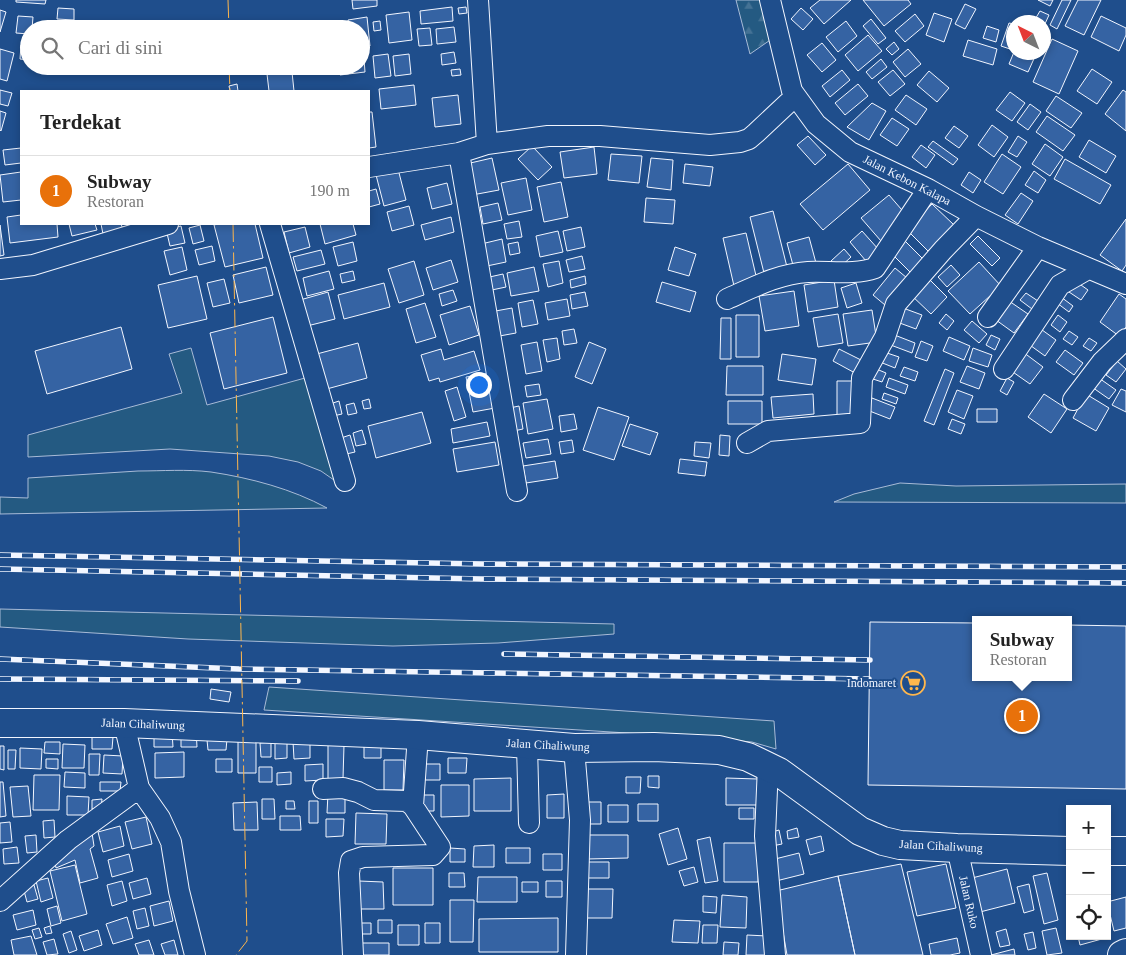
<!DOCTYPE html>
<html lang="id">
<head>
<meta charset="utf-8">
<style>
  :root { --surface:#fff; --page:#f6f6f6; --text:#222; --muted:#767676; --line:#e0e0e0; --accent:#856535 }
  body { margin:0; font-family:"Times New Roman",serif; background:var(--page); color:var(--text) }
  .controls { position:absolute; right:15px; bottom:15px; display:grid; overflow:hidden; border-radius:0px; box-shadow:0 2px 8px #0003 }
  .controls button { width:45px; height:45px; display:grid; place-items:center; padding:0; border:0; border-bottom:1px solid var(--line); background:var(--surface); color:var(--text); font:25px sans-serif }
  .compass { position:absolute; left:1006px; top:15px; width:45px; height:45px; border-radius:50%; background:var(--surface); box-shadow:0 2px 8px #0003; rotate:318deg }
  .you { position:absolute; left:478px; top:384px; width:18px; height:18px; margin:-12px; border:4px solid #fff; border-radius:50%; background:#1a73e8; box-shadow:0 0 0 8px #1a73e833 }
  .badge { display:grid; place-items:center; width:32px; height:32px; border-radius:50%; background:var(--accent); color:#fff; font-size:16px; font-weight:700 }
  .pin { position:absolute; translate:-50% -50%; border:2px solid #fff; box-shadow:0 1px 5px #0006 }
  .popup { position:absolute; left:972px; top:616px; width:100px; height:65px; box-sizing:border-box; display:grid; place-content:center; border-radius:0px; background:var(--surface); filter:drop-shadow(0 1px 4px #0005); font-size:16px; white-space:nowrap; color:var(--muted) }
  .popup b { font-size:19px; color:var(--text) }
  .popup::after { content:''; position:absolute; left:50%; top:100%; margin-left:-10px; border:10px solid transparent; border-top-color:var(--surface) }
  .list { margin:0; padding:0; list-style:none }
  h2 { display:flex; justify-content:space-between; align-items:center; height:65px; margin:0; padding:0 20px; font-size:21px }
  h2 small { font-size:16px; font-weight:400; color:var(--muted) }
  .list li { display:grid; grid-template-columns:32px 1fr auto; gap:15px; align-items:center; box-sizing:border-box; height:70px; padding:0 20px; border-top:1px solid var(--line) }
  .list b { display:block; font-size:19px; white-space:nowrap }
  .list p { margin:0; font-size:16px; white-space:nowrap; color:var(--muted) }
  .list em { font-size:16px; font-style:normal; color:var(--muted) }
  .icon { flex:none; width:28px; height:28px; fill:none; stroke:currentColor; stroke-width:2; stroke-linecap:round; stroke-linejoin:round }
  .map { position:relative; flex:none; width:1126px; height:955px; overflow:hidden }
  .search { position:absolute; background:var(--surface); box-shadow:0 2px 8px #0003; left:20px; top:20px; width:350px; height:55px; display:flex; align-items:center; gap:12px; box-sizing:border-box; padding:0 18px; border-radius:28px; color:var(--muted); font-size:19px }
  .panel { position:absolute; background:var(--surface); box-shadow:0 2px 8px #0003; left:20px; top:90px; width:350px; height:135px; border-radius:0px }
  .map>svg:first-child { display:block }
</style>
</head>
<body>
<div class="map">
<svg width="1126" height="955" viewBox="0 0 1126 955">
  <defs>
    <pattern id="forest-firs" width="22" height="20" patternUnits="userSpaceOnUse" patternTransform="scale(1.25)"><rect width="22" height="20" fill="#245a82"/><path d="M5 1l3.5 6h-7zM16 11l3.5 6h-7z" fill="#447295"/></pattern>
  </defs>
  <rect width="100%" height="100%" fill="#1f4e8c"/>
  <path fill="#245a82" stroke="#a8bbd7" d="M191,348L207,405L305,378L344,487L321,471L298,462L269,456L170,449L28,457V435L182,393L169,354Z
    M138,471C162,471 187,469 211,472C251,478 292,489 327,508L0,514V497L28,498V478Z
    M900,483L956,486L1126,484V503L834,502L854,494Z
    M0,609L614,624V634L498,643L393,646L188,639L0,627Z
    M269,687L774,721L776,749L752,742L706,738L264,710Z"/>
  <path fill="url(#forest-firs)" stroke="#a8bbd7" d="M736,0H768L776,36L750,54Z"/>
  <path fill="#3563a3" stroke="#f2f6ff" d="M16,0H46L45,4L16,2Z
    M352,0H377V6L353,9Z
    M820,0H851L824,24L810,8Z
    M863,0H908L911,4L884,26Z
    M1038,0H1053L1050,6Z
    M1062,0H1071L1057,29L1050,25Z
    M1078,0H1101L1084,35L1065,26Z
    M965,4L976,9L965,29L955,24Z
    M452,7L453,21L421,24L420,11Z
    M466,7L467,13L459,14L458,8Z
    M58,8L74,9V20L57,19Z
    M801,8L813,19L803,30L791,19Z
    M0,10L6,12L0,32Z
    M1040,11L1049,15L1044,26V22L1034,21Z
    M409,12L412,40L389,43L386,15Z
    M934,13L952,19L944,42L926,35Z
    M915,14L924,26L905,42L895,31Z
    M18,16L33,17L32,29H29V34L16,33Z
    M1101,16L1126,28V35L1119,51L1091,37Z
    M367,17L370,46L361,47V29H349L348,20Z
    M871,19L886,38L878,44L863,26Z
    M380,21L381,30L374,31L373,22Z
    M846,21L857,36L838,52L826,37Z
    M345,22L346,29H328V24Z
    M1009,23L1014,24L1013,50L1001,46Z
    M987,26L999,30L996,42L983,38Z
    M454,27L456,42L437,44L436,29Z
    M430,28L432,45L419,46L417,29Z
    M868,35L882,51L858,71L845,55Z
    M1052,39L1078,51L1059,94L1033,82Z
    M968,40L997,49L993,65L963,56Z
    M894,42L899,49L892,55L886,49Z
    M822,43L836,60L822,72L807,55Z
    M21,45L29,46V60L20,59Z
    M0,49L14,53L7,81L0,79Z
    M908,49L921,64L905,77L893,62Z
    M454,52L456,63L442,65L441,54Z
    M1014,52H1037L1028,72L1009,64Z
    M388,54L391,76L375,78L373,56Z
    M409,54L411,74L395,76L393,56Z
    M361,59H364L365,72L340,75L339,66H361Z
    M881,59L887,67L872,79L866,72Z
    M460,69L461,75L452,76L451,70Z
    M1092,69L1112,82L1097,104L1077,91Z
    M842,70L850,80L830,97L822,86Z
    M893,70L905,84L890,96L878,82Z
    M929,71L949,88L937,102L917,85Z
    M292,72L294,91H269L267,74Z
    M237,84L238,91H230L229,86Z
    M858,84L868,96L845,115L835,103Z
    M414,85L416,105L381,109L379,89Z
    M0,90L12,93L8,106L0,104Z
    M1123,90L1126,92V131L1105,114Z
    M1010,92L1025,103L1012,121L996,110Z
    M458,95L461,124L435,127L432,98Z
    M906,95L927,109L916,125L895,110Z
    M1056,96L1082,113L1071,128L1046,111Z
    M872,103L886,111L869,140L847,127Z
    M1030,104L1041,112L1028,130L1017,122Z
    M0,111L6,113L1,131L0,130Z
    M369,112H372L376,147L369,148Z
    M1047,116L1075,135L1063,151L1036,132Z
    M892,118L909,129L897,146L880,135Z
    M992,125L1008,137L994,157L978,145Z
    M954,126L968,136L959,148L945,138Z
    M808,136L826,155L815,165L797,145Z
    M1018,136L1027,142L1017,157L1008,152Z
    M1089,140L1116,156L1106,173L1079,157Z
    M933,141L958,159L953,165L928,147Z
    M1045,144L1063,157L1050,176L1032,164Z
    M921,145L935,155L926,168L912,157Z
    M532,146L552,167L538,180L518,159Z
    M594,147L597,174L564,178L560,152Z
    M21,148V163L5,165L3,150Z
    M611,154L642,156L639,183L608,180Z
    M1002,154L1021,167L1003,194L984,182Z
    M492,158L499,190L472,195L466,164Z
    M651,158L673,160L671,190L647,187Z
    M1065,159L1111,185L1100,204L1054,179Z
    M685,164L713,167L710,186L683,183Z
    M848,164L870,190L823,230L800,204Z
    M398,169L406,200L384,206L376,175Z
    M1034,171L1046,180L1038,193L1025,185Z
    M21,172V200L3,202L0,175Z
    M969,172L981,180L973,193L961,185Z
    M526,178L532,210L508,215L501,183Z
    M561,182L568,217L544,222L537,187Z
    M447,183L452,204L432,209L427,188Z
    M376,189L380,204L369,207V191Z
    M1021,193L1033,201L1018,224L1005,215Z
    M889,195L908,217L881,241L861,218Z
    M646,198L675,200L673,224L644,222Z
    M498,203L502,220L483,224L480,207Z
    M932,204L954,225L928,251L907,230Z
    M409,206L414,225L392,231L387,212Z
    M773,211L788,271L765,277L750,217Z
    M21,215V224H57L58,237L10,243L7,217Z
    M451,217L454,232L425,240L421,225Z
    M1126,219V265L1122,271L1100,255Z
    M519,221L522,237L507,239L504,224Z
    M69,224H95L97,230L72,236Z
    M101,224H121L123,229L103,234Z
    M218,224H255L263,258L225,267L214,225Z
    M320,224H353L356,235L325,244Z
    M0,225L4,255L0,256Z
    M200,225L204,241L193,244L189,228Z
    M181,226L185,243L170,246L166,229Z
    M305,227L310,247L289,253L284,232Z
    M581,227L585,247L567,251L563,231Z
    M558,231L563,252L540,257L536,236Z
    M862,231L879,250L866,261L850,242Z
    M746,233L757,280L734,286L723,238Z
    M978,236L1000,258L992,266L970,244Z
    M809,237L816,263L794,269L787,243Z
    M502,239L506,262L482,267L477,245Z
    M905,241L924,260L911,273L892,254Z
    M353,242L357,261L338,266L333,247Z
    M518,242L520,253L510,255L508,244Z
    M212,246L215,261L199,265L195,250Z
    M182,247L187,270L170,275L164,251Z
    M675,247L696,254L689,276L668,270Z
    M844,249L851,257L838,269L831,261Z
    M321,250L325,264L297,271L293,257Z
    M582,256L585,269L569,272L566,260Z
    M451,260L458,282L433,290L426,268Z
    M414,261L424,295L399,303L388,269Z
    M559,261L563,283L548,287L543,264Z
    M979,262L1001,286L970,314L948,291Z
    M951,265L960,275L947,287L938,277Z
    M266,267L273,295L239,303L233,275Z
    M534,267L539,291L511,296L507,273Z
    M895,268L907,278L885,305L873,295Z
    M329,271L334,289L307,296L303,278Z
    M353,271L355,280L342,283L340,274Z
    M503,274L506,287L487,291L485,278Z
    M197,276L207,319L168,328L158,285Z
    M585,276L586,284L571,288L570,280Z
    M926,276L947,297L931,314L909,293Z
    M224,279L230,303L213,307L207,283Z
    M834,280L838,307L808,312L804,285Z
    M1074,280L1088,290L1081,300L1066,290Z
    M662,282L696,292L690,312L656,302Z
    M384,283L390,307L344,319L338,295Z
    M856,283L862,303L847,308L841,288Z
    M453,290L457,301L442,306L439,294Z
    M794,291L799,326L765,331L759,296Z
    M328,292L335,319L307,326L300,300Z
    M585,292L588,306L572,309L570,295Z
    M1026,293L1038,301L1032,309L1020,300Z
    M1119,294L1126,299V327L1119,336L1100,322Z
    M1061,297L1073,306L1069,312L1057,303Z
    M567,299L570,316L548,320L545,303Z
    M533,300L538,324L522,327L518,303Z
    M1009,301L1028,314L1014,333L996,320Z
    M425,303L436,337L416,343L406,309Z
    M470,306L479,335L449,345L440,315Z
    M512,308L516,333L494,337L490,312Z
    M903,308L922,315L916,329L897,322Z
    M872,310L877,342L848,346L843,314Z
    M838,314L843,343L818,347L813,318Z
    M946,314L954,321L947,330L939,323Z
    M736,315H759V357H736Z
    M1058,315L1067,322L1060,332L1051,325Z
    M273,317L287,373L224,389L210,333Z
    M721,318H731V359H720Z
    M972,321L987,334L979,343L964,330Z
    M121,327L132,369L47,394L35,351Z
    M1038,327L1056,340L1045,356L1027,343Z
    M574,329L577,343L564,345L562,331Z
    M1069,331L1078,337L1072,345L1063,339Z
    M892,334L915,343L912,353L888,344Z
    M991,335L1000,339L995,350L986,345Z
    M949,337L970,346L964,360L943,351Z
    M557,338L560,359L547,362L543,340Z
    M1089,338L1097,343L1091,351L1083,346Z
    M921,341L933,346L927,361L915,357Z
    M537,342L542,371L526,374L521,345Z
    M589,342L606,349L592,384L575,377Z
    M358,343L367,378L323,390L313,355Z
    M973,348L992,355L988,367L969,361Z
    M441,349L444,360L474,351L480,370L440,382L439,378L429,381L421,355Z
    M839,349L861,360L855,373L833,361Z
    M1065,350L1083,363L1074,375L1056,362Z
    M884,352L899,357L895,368L880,362Z
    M1023,352L1043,367L1030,384L1010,370Z
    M782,354L816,359L812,385L778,380Z
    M1117,361L1126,369L1116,382L1106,375Z
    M727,366H763V395H726Z
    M967,366L985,373L979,389L960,382Z
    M904,367L918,372L915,381L900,376Z
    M874,368L886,373L882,382L870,378Z
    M945,369L954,373L934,425L924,421Z
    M489,373L495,408L473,412L466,377Z
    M1096,376L1116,390L1109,399L1089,385Z
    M889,378L908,385L905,394L886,387Z
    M1007,378L1014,382L1007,395L1000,391Z
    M837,381H856V417H837Z
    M539,384L541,395L527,397L525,386Z
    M457,387L466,417L454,421L445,391Z
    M1121,389L1126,391V412L1112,405Z
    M957,390L973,396L964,419L948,412Z
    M884,393L898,398L896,404L882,399Z
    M813,394L814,414L773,418L771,397Z
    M1044,394L1067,409L1051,433L1028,417Z
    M1086,394L1109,408L1096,431L1073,418Z
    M872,398L895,407L890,419L867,410Z
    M369,399L371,408L364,409L362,401Z
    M547,399L553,429L528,434L523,403Z
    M339,401L342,414L333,416L330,404Z
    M728,401H762V424H728Z
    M354,403L357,413L348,415L346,405Z
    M519,406L523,429L509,432L505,409Z
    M598,407L629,417L614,460L583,450Z
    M977,409H997V422H977Z
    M422,412L431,443L376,458L368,426Z
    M574,414L577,429L561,432L559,416Z
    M952,419L965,424L961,434L948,429Z
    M487,422L490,436L453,443L451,429Z
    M630,424L658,433L650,455L622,446Z
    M362,430L366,444L356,446L353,433Z
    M350,435L355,452L342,455L338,439Z
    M720,435L730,436L729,456L719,455Z
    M548,439L551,454L526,458L523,443Z
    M572,440L574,452L561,454L559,442Z
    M495,442L499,465L457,472L453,449Z
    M695,442L711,443L709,458L694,456Z
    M680,459L707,462L705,476L678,473Z
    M555,461L558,478L526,483L523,466Z
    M870,622L976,623V677H1068V625L1126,626V789L868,785Z
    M211,689L231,692L229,702L210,699Z
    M181,729H196L197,747H181Z
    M154,732H172L173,747H154Z
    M92,737H113L112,749H92Z
    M227,739L226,750H208L207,740Z
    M238,741H256V773H238Z
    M310,741V758L294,759L293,742Z
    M45,742H60V754L44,753Z
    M271,742V757H261L260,743Z
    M275,743H287V758L275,759Z
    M63,744L85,745L84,768H62Z
    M328,745H344L343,779H328Z
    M0,746H4V770L0,769Z
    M364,746L381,747V758H364Z
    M20,748L42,749L41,769L20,768Z
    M8,750H16L15,769H8Z
    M184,752V777L155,778V753Z
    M89,754H100L99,775H89Z
    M104,755L123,756L122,774L103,773Z
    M448,758H467L466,773H448Z
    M46,759H58V769L46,768Z
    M216,759H232V772H216Z
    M384,760H404L403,790H384Z
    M323,764V780L305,781V765Z
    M425,764H440V780H425Z
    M259,767H272V782H259Z
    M65,772L85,773V788L64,787Z
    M291,772V784L277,785V773Z
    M34,775H60L59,810H33Z
    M648,776H659V788L648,787Z
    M626,777H641L640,793H626Z
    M511,778V811H474V779Z
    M726,778L758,779V805H726Z
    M0,782H3L6,816L0,817Z
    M100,782H121L120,791H100Z
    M441,785H469V816L441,817Z
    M28,786L31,816L13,817L10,787Z
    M328,793H345V813H327Z
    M564,794V818H547V795Z
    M417,795H434V811H417Z
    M67,796L89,797L88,815H67Z
    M102,799L101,809H92V800Z
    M262,799H274L275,819H262Z
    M286,801H294L295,809H286Z
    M309,801H318V823H309Z
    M257,802L258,830H234L233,803Z
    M585,802H601V824H585Z
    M638,804H658V821H638Z
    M608,805H628V822H608Z
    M739,808H754V819H739Z
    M356,813L387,814L386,844H355Z
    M280,816H300L301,830H280Z
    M146,817L152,844L132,849L125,822Z
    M326,819H344L343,836L326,837Z
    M54,820L55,837L44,838L43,821Z
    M10,822L12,842L0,843V823Z
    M120,826L124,846L103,852L98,832Z
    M678,828L687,859L668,865L659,834Z
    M797,828L799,837L788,839L787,831Z
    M779,830L782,844L772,846L769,833Z
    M92,833L94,846L90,849L98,878L80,883L75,860L56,868L55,863Z
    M36,835L37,852L27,853L25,836Z
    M587,835H628V858L587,859Z
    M821,836L824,851L810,855L806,840Z
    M710,837L718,881L705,883L697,840Z
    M724,843H759L758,882H724Z
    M494,845V867H473L474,846Z
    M17,847L19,863L4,864L3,849Z
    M450,848L465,849V862H450Z
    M506,848H530V863H506Z
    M799,853L804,874L776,881L771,860Z
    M129,854L133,871L112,877L108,860Z
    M543,854H562V870H543Z
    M587,862H609V878H587Z
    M901,864L923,955H855L838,876Z
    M946,864L956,908L917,916L907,872Z
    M75,865L87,914L62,921L50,871Z
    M694,867L698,882L684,886L679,871Z
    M393,868H433V905H393Z
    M1007,869L1015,903L980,912L972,878Z
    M449,873H464L465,887H449Z
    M1047,873L1058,920L1044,924L1033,876Z
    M838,876L855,955H787L776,891Z
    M478,877H517V902H477Z
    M48,878L53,898L41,902L36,881Z
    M147,878L151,894L133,899L129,883Z
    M122,881L127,901L112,906L107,885Z
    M359,881L383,882L384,909H359Z
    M546,881H562V897H546Z
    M522,882H538V892H522Z
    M1029,884L1034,910L1024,913L1017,887Z
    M34,885L38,899L27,902L23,887Z
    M584,889H613L612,918H584Z
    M722,895L747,897L746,928L720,927Z
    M703,896L717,897L716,913L703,912Z
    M1126,897V928L1114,931L1107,902Z
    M450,900H474L473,942H450Z
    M169,901L173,921L154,926L150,906Z
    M57,906L61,923L51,926L47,909Z
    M145,908L149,926L137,929L133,911Z
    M33,910L36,925L17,930L13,915Z
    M127,917L133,938L113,944L106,924Z
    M558,918V952H479V919Z
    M378,920H392V933H378Z
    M674,920L700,921L698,943L672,942Z
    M359,923H371V934H359Z
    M425,923H440V943H425Z
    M398,925H419V945H398Z
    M703,925H718L717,943H702Z
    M50,926L52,933L46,934L44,928Z
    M39,928L42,937L35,939L32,930Z
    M1056,928L1062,953L1047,955L1042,931Z
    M1006,929L1010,945L1000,947L996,932Z
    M98,930L102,945L84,951L79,936Z
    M71,931L77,950L69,953L63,934Z
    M1033,932L1036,948L1028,950L1024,934Z
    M1107,932L1109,937L1080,945L1078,936H1107Z
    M747,935L767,936L766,955H746Z
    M31,936L37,955H14L11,940Z
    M957,938L960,953L950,955H931L929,944Z
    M54,939L58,954L47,955L43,942Z
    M149,940L154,955H139L135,944Z
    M174,940L178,955H165L161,944Z
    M724,942L739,943L738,955H723Z
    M361,943H389V955H360Z
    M1014,949L1015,955H991Z"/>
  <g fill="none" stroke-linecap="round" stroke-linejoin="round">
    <g stroke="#f2f6ff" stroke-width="22">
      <path id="street" d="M478,0L487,144
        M770,0L792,91L816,124L850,152L928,189L976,216L1038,247L1126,284
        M459,153L517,491
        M369,167L459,153L487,144L548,136H600L710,145L740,142L749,139L756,133L788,103L797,98
        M270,224L345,481
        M0,269L33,265L168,224
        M727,299C754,287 778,274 808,272C830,271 855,275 875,268L928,189
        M988,317L1038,247
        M1004,369L1060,285L1088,269
        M1073,400L1102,362L1126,339
        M747,443L768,431L860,423L862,378L885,337L896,304L943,250L976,216
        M124,723L139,788L160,818L171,842L179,891L195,955
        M527,745L529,823
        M574,748L580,820L576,955
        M768,766L765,836L775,955
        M323,789L343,788L358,792L374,800L407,801L413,806
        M957,848L981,955
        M0,901L68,840L139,788
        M353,955L349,873L351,861L363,857L433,855L440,847L413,806L418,735"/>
    </g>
    <g stroke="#f2f6ff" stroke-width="30">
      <path id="secondary" d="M1122,955L1126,953"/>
    </g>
    <g stroke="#f2f6ff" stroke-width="30">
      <path id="highway" d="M0,723H124L418,735L574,748L654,747L719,750L748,757L779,772L860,831L883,841L900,845L957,848L1070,851
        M1107,851H1126"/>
    </g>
    <use href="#street" stroke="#1f4e8c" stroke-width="20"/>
    <use href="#secondary" stroke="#1f4e8c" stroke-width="28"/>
    <use href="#highway" stroke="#1f4e8c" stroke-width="28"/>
    <g stroke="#f2f6ff" stroke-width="5.5">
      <path id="rail" d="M0,555L483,564L1126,567
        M0,569L481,579L1126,583
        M504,654L870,660
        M0,659L239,669L869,679
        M0,679L298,681"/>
    </g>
    <use href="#rail" stroke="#1f4e8c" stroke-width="4" stroke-dasharray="11" stroke-linecap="butt"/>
    <path stroke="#ffb74d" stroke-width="1" stroke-dasharray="18 4 2.5 4" stroke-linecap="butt" d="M228,0L229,29
      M229,66L230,91
      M233,224L247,941L236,955"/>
  </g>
  <defs>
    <g id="supermarket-ring" transform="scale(1.25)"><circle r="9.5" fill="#1f4e8c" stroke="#ffb74d" stroke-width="1.5"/><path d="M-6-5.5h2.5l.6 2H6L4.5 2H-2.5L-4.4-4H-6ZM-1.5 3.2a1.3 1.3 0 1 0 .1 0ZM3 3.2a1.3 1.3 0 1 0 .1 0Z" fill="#ffb74d"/></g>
  </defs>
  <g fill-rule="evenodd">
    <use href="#supermarket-ring" x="913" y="683"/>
  </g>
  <g text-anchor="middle" stroke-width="4" stroke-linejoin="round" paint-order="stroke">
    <g font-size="12" fill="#f2f6ff" stroke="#1f4e8c">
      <text transform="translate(907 180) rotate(27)" y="4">Jalan Kebon Kalapa</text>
      <text transform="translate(143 724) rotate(2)" y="4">Jalan Cihaliwung</text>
      <text transform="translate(548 745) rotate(3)" y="4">Jalan Cihaliwung</text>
      <text transform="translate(941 846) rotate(3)" y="4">Jalan Cihaliwung</text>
      <text transform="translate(969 902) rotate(77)" y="4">Jalan Ruko</text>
    </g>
    <g font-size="12" fill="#f2f6ff" stroke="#1f4e8c" text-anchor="end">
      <text x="896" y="687">Indomaret</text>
    </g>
  </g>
</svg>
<div class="controls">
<button>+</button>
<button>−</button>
<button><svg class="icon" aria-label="locate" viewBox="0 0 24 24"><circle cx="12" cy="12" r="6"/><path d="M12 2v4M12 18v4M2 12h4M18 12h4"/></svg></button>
</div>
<svg class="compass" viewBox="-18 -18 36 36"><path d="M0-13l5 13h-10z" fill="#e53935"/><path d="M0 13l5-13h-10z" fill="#767676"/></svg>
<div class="you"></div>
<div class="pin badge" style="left:1022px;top:716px;background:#e8710a">1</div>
<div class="popup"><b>Subway</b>Restoran</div>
<div class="search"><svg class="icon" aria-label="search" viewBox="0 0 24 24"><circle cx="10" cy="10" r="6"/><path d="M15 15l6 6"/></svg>Cari di sini</div>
<section class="panel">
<h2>Terdekat<small></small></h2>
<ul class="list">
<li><span class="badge" style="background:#e8710a">1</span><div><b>Subway</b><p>Restoran</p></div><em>190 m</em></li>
</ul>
</section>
</div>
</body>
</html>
